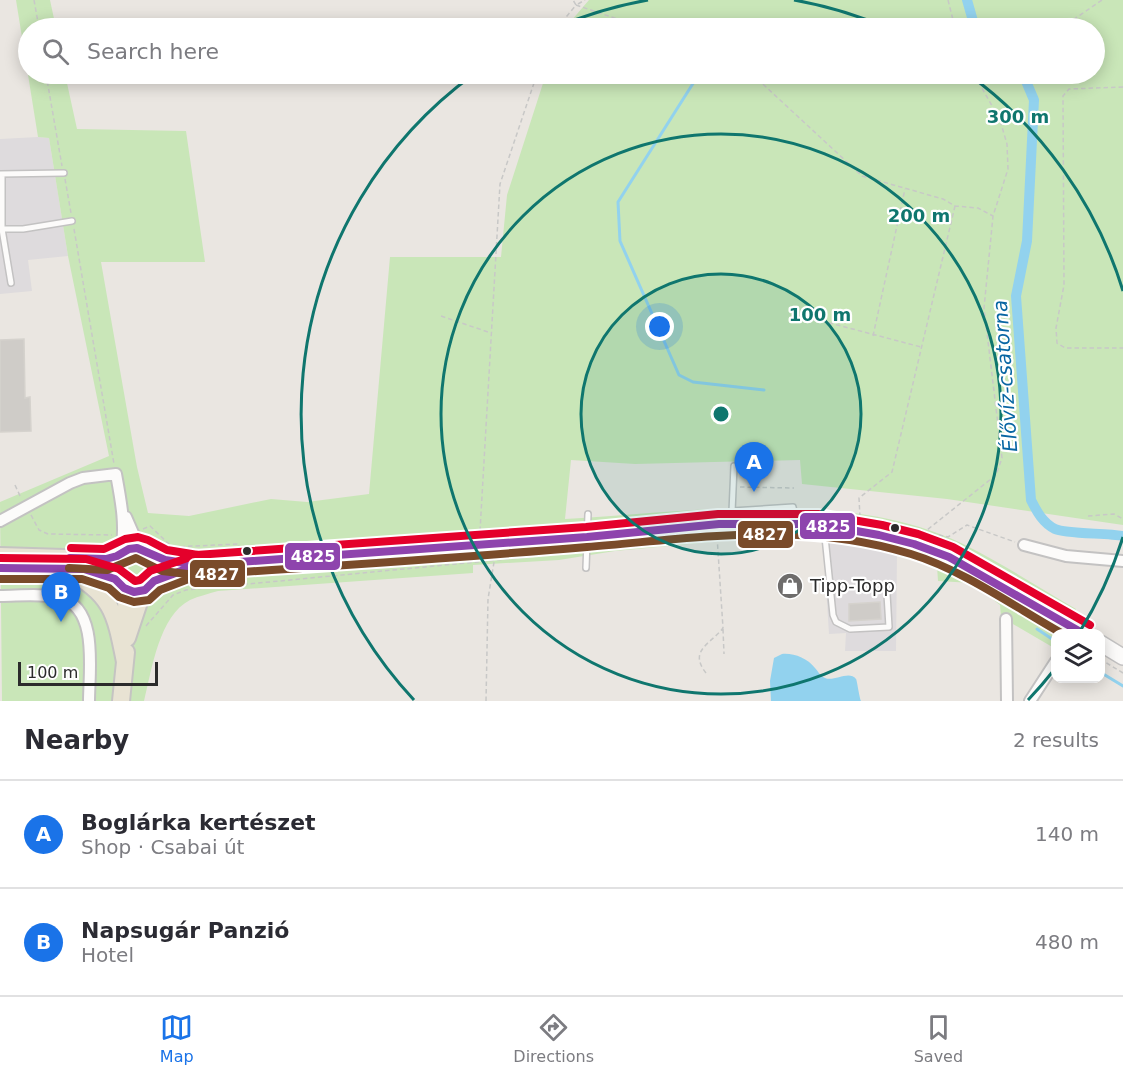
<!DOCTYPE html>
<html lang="en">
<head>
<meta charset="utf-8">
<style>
  :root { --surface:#fff; --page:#f7f7f7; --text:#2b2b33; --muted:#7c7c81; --line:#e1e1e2; --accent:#1a73e8 }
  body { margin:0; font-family:"DejaVu Sans",sans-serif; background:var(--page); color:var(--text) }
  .controls { position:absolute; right:18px; bottom:18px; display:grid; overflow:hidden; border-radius:12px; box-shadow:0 3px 15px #0003 }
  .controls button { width:54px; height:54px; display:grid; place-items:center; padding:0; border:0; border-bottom:2px solid var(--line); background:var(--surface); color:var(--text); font:30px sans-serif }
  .scale { position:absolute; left:18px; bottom:15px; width:140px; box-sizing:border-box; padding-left:6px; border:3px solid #2b2b2b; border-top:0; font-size:16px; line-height:21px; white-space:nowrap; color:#2b2b2b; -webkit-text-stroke:4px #fff; paint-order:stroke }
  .you { position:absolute; left:660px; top:327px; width:21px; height:21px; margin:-15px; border:4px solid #fff; border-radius:50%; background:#1a73e8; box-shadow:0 0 0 9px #1a73e833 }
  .badge { display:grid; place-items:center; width:39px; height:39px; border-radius:50%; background:var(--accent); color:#fff; font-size:20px; font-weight:700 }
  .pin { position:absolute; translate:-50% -50px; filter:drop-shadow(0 2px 3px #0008) }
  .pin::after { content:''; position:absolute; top:32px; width:21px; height:18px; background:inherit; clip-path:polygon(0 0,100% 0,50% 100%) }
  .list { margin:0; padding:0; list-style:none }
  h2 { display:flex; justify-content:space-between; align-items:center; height:78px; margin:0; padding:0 24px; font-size:26px }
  h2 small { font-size:20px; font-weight:400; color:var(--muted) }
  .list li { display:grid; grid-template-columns:39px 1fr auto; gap:18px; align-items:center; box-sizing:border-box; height:108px; padding:0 24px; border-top:2px solid var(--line) }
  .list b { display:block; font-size:22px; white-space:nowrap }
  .list p { margin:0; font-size:20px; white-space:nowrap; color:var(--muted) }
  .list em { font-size:20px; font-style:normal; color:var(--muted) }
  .icon { flex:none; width:33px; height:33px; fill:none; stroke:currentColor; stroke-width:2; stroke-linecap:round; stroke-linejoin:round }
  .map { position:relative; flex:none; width:1123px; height:701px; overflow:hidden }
  .search { position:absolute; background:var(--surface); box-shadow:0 3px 15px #0003; left:18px; right:18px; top:18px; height:66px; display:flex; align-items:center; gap:15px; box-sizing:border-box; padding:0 21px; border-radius:33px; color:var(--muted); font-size:22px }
  .sheet { height:294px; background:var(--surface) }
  nav { display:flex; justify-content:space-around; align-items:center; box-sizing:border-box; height:84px; border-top:2px solid var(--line); background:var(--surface); font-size:16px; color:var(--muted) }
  nav a { display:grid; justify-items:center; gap:3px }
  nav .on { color:var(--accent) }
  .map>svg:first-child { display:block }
</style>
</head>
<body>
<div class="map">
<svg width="1123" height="701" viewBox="0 0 1123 701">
  <rect width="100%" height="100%" fill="#eae6e1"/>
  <path fill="#dedbdd" d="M38,137L49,138L68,256L28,260L32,291L0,294V139Z
    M823,539L851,542L897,553L896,651H845L846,633L829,634Z"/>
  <path fill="#c9e6b8" d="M16,0H50L56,28H28V74H65L77,129L186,131L205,262H101L137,467L148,513L189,516L271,499L307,502L369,494L390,257H501L507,195L546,74H1094V28H565L589,0H1123V525L947,499L802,484L800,460L635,464L571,460L565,519C690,512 845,488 961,543C1000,562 1038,587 1076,609L1062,633L1056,634L1054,648L1001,617L1000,605L972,583L938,581L937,566L851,542L823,539L753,538L615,551L559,560L473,565V573L218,591C208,594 199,596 190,600C159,616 152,669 144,701H2L0,502L109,456L68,256L49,138L38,137Z"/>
  <path fill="#92d2ee" d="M782,654C794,653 807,658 815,668C818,671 820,676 825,678C834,682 849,670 856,679C857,680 859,696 861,701H771L770,681L774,658Z"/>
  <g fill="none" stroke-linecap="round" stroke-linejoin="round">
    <path stroke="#92d2ee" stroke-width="3" d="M699,74L618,202L620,241L679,375L693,382L764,390
      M1037,629L1052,639
      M1100,672L1123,686"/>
    <path stroke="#92d2ee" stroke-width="10" d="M967,0L975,28
      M1023,74L1034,100L1027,241L1016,296L1031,500C1037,512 1043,523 1055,529C1065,534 1108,533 1123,536"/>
  </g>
  <path fill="#cfccc8" stroke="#d5d2cd" stroke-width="1.5" d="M24,339L25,398L30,397L31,431L0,432V340Z
    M880,602L881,619L849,621V604Z"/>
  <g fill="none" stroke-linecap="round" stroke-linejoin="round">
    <g stroke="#c3c2c2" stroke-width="8">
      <path id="lane" d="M0,174L64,173
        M2,174V229L11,283
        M2,229H23L72,221
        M732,511L793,507L796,521
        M732,512L734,466
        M824,527L833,615L836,622L850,629L889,627L887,594
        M586,568L588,514"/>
    </g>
    <g stroke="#c3c2c2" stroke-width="14">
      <path id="street" d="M126,517L133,533L146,550
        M0,521L70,483L83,478L116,474C121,501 126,526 121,553
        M1024,545L1066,556L1123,561
        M0,596C19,596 41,593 60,598C99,607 89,671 89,701
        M1006,619L1007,701
        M1030,701L1056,661"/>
    </g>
    <g stroke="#c3c2c2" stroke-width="18">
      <path id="secondary" d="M153,556L197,565
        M154,581L197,565L587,537L719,524H817L879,535L914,544L949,557L1085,634
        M1100,643L1123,657"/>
    </g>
    <g stroke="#c5c4c2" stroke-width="20">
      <path id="primary" d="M0,556L96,559L114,557L132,548L147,551L155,559L157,574L154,581L145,590L140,599L127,638
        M0,568L84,569L115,579
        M64,569C112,594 115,611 125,662
        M121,586L126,601L127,626
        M121,701L126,652"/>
    </g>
    <path stroke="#c8c8c7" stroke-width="1.5" stroke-dasharray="4.5 3" stroke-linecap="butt" d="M34,0L39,28
      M948,0L955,28
      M578,4L585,0
      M576,5L644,28
      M557,28L576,5L573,0
      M1061,28L1102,0
      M46,74L62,166
      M752,74L862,176L943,199L955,206L978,208L993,216
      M1123,87L1069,89L1063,96L1064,285L1056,328L1057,343L1065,348H1123
      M65,179L71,213
      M74,229L114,464
      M441,316L488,332
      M807,317L921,347
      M873,336L905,189
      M15,485L21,498
      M740,487L794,488
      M31,515L39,530L48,534L112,535
      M1088,516L1114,514L1123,519
      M860,517L859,498L892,472L955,206
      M143,529L150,526L171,546
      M480,531L500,184L537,74
      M924,532L948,537L967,525L1015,542
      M922,534L996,475L1002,458L984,308L993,216L1008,169L1007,144L1000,120L974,74
      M173,547L239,544V550
      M594,550L613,548
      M146,626L173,595L186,590L580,552
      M723,629L724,654
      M1100,659L1123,673
      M706,673C688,650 711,644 723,628L717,536
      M486,701L488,599L495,556"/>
    <use href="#lane" stroke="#fcfbfa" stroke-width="5"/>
    <use href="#street" stroke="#fcfbfa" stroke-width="10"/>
    <use href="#secondary" stroke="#fcfbfa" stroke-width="15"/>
    <use href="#primary" stroke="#e8e3d3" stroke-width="16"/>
    <g stroke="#fff" stroke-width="12">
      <path id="bus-1" d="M70,558L106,559L117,556L129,549L137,548L165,560L197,565
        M0,568L84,569L115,579L124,588L134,592L145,590L154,581L197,565L587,537L719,524H817L879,535L914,544L949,557L1084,634"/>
    </g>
    <g stroke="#fff" stroke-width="12">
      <path id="bus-2" d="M69,568L107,570L136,558L162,571L196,575
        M0,579H82L109,588L119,597L134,602L149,600L160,590L199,575C329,566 458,558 587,547C698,538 802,520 911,554C963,570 1015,607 1063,634"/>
    </g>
    <g stroke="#fff" stroke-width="12">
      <path id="bus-3" d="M71,548L104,549L125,539L138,537L148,540L167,550L198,555
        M0,558L86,559L119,569L135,581L140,580L150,571L196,555L586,527L718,514H818L882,525L918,534L953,547L1090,625"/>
    </g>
    <use href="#bus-1" stroke="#8e44ad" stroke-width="8"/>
    <use href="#bus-2" stroke="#7a4b2a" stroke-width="8"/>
    <use href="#bus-3" stroke="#e4002b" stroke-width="8"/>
  </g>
  <circle cx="721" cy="414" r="140" fill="#0f766e" fill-opacity=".12"/>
  <g fill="none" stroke="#0f766e" stroke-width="3">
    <circle cx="721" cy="414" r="140"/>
    <circle cx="721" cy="414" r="280"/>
    <path d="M1123 537A420 420 0 0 1 1079 633M1054 670A420 420 0 0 1 1028 700M414 700A420 420 0 0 1 474 74M557 27A420 420 0 0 1 648 0M794 0A420 420 0 0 1 885 27M968 74A420 420 0 0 1 1123 291"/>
  </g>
  <defs>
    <g id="shop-disc" transform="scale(1.35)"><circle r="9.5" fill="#6e6c6b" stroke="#fff"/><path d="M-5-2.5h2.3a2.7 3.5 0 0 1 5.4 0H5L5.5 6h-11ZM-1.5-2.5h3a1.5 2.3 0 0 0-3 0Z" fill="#fff"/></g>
  </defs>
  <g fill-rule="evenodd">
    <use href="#shop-disc" x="790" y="586"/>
  </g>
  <g fill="#2b2b2b" stroke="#fff" stroke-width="2">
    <circle cx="895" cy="528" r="5"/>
    <circle cx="247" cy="551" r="5"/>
  </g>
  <g text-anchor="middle" stroke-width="4.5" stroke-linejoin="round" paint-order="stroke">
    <g font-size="18" fill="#2b2b2b" stroke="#fff" text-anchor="start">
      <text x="810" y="592">Tipp-Topp</text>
    </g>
    <g font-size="20" font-style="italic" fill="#0866a3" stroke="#fff">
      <text transform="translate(1005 376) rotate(-94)" y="7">Élővíz-csatorna</text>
    </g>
  </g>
  <circle cx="721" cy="414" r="9" fill="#0f766e" stroke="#fff" stroke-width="3"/>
  <g font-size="18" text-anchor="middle" font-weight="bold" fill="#0f766e" stroke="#fff" stroke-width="4.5" stroke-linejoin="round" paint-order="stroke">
    <text x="1018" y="123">300 m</text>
    <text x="919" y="222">200 m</text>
    <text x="820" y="321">100 m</text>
  </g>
  <g stroke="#fff" stroke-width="2">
    <rect x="799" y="512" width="57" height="28" rx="6" fill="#8e44ad"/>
    <rect x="737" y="520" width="57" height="29" rx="6" fill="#7a4b2a"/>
    <rect x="284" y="542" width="57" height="29" rx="6" fill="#8e44ad"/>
    <rect x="189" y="559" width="57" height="29" rx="6" fill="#7a4b2a"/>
  </g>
  <g font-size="16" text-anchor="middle" font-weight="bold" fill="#fff">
    <text x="828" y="532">4825</text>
    <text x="765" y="540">4827</text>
    <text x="313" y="562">4825</text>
    <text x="217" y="580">4827</text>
  </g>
</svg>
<div class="controls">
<button><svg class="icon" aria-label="layers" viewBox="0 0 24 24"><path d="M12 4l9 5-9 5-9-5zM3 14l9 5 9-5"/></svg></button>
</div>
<div class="scale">100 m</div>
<div class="you"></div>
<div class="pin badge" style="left:754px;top:492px">A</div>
<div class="pin badge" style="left:61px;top:622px">B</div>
<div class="search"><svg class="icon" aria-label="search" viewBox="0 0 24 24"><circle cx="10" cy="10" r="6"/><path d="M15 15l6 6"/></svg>Search here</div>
</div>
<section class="sheet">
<h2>Nearby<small>2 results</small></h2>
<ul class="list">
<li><span class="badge">A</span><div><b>Boglárka kertészet</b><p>Shop · Csabai út</p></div><em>140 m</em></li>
<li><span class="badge">B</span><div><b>Napsugár Panzió</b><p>Hotel</p></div><em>480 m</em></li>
</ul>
</section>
<nav>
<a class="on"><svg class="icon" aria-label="map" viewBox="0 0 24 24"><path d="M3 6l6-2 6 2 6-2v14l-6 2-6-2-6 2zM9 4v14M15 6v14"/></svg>Map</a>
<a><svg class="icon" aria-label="directions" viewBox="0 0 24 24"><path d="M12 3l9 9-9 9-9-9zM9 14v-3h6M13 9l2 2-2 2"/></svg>Directions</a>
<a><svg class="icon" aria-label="saved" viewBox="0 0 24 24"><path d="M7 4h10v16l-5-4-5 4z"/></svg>Saved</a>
</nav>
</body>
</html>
